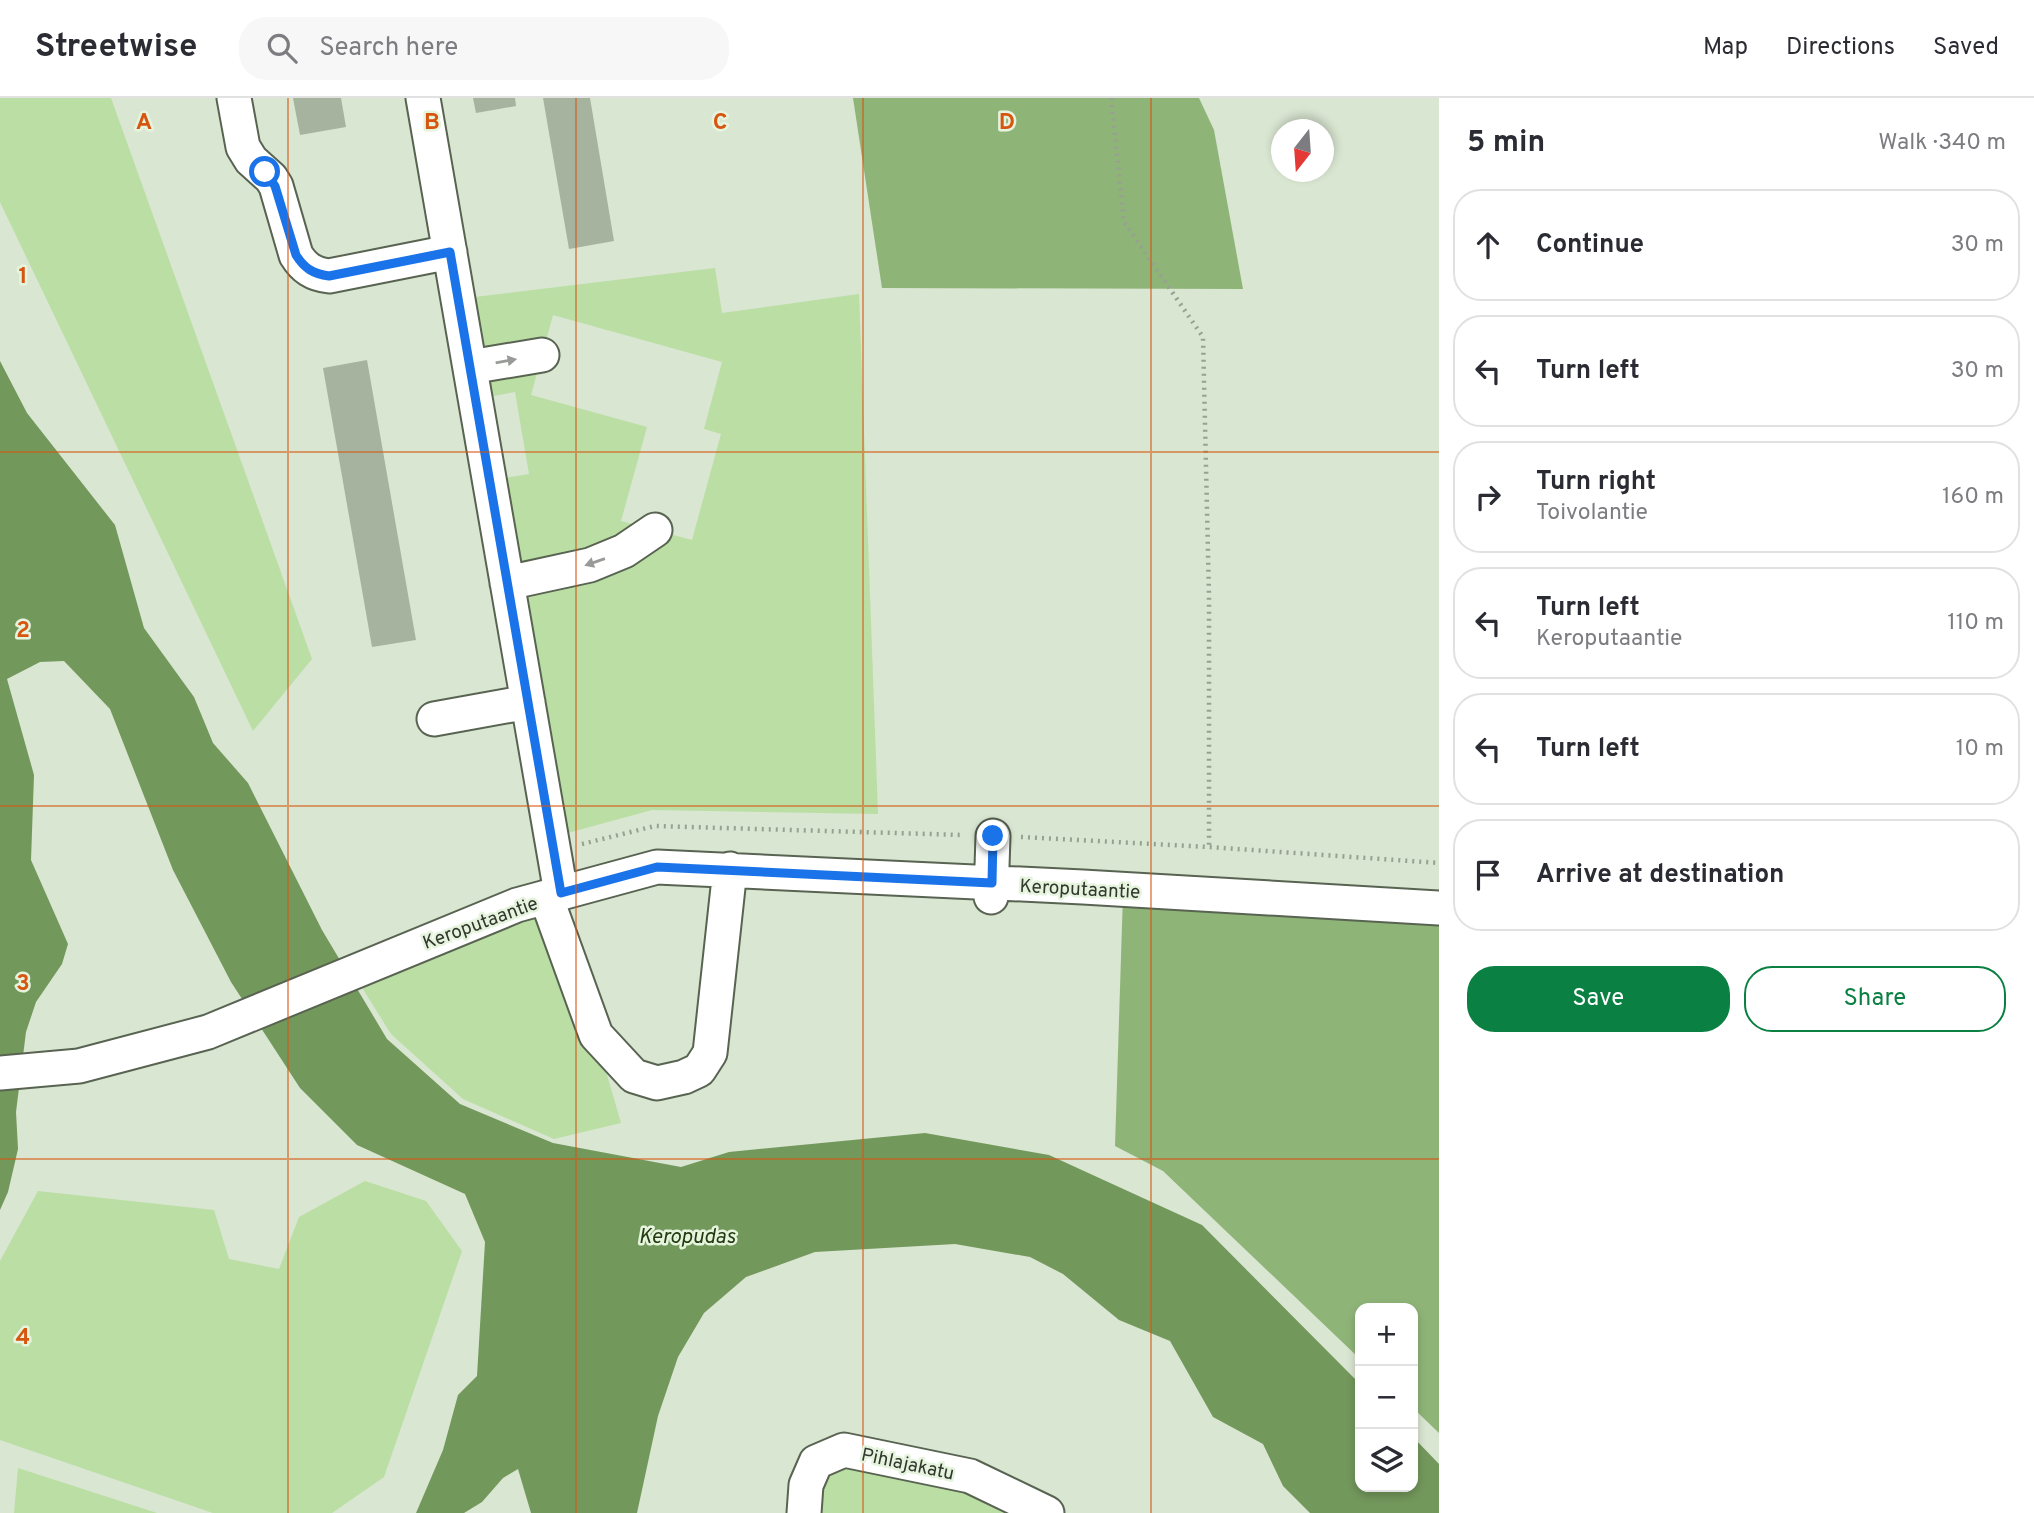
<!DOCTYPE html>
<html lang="en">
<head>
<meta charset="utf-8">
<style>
  :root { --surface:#fff; --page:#f7f7f7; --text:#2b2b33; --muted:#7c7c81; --line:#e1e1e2; --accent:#0b8043 }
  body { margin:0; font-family:Overpass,sans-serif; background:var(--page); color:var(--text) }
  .controls { position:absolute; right:21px; bottom:21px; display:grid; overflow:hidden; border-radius:14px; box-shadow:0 4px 10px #0003 }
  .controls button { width:63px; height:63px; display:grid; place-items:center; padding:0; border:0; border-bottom:2px solid var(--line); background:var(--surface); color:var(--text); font:35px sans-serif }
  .compass { position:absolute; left:1271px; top:21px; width:63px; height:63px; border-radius:50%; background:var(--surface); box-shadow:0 4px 10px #0003; rotate:197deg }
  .stop { position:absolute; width:21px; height:21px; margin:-16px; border:5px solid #1a73e8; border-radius:50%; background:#fff }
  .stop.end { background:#1a73e8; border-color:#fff; box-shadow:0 2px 7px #0008 }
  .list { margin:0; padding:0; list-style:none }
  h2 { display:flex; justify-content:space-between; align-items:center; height:91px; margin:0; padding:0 28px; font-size:30px }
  h2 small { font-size:23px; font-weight:400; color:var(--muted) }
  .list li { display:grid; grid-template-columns:46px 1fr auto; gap:21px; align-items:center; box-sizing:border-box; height:112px; margin:0 14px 14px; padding:0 14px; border:2px solid var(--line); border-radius:28px }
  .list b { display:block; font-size:26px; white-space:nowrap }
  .list p { margin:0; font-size:23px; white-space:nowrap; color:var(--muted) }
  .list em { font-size:23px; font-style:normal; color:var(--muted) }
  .actions { display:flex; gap:14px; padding:21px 28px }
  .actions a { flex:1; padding:16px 0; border:2px solid var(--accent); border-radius:28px; text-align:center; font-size:24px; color:var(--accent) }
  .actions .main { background:var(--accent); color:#fff }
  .icon { flex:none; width:38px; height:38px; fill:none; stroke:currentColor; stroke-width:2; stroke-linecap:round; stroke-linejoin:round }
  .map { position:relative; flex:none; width:1439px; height:1415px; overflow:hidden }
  header { display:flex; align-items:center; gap:42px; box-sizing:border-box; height:98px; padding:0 35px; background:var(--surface); border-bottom:2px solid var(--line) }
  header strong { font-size:33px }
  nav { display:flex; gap:38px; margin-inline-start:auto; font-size:24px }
  .search { width:490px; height:63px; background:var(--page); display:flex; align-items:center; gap:18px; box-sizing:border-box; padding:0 24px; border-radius:28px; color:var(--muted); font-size:26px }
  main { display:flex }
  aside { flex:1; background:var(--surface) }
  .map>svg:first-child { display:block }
</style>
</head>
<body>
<header>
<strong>Streetwise</strong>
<div class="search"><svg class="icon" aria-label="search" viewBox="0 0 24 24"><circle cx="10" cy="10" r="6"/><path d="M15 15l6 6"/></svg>Search here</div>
<nav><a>Map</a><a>Directions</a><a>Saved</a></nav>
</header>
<main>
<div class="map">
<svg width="1439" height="1415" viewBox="0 0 1439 1415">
  <rect width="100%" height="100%" fill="#d9e6d1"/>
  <path fill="#badea4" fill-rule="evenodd" d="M0,0H111L312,561L253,633L0,104Z
    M715,170L722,215L859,196L878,716L652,712L564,736L498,381L529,376L515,294L482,300L466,200ZM553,217L722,264L704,331L721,336L692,442L621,423L647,329L531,297Z
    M558,808L621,1025L554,1041L463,1001L391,936L356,880Z
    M365,1083L426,1103L462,1153L384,1379L332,1415H213L0,1342V1163L38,1093L214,1112L229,1161L279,1171L299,1119Z
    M847,1363L966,1389L1020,1415H811L825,1372Z
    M18,1370L157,1415H14Z"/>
  <path fill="#8fb478" d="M853,0H1199L1214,32L1243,191L882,190Z
    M1123,796L1439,820V1335L1413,1310V1210H1360V1261L1163,1073L1115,1048Z"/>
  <path fill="#73985c" d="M0,263L27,315L115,427L144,530L194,599L213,645L248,685L322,832L387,941L460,1006L553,1045L681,1069L729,1054L925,1035L1049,1057L1202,1127L1360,1286V1389H1413V1339L1439,1366V1415H1310L1283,1388L1263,1346L1213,1319L1170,1243L1119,1222L1063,1176L1030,1159L955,1146L815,1154L746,1179L704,1215L678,1259L658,1318L637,1415H531L518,1371L503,1380L482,1404L464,1415H416L443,1352L458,1297L477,1278L485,1144L465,1096L357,1047L300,990L231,884L173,772L110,611L64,563L40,564L7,581L34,677L31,762L68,846L62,866L36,904L26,934L16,1014L18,1051L8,1094L0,1112Z"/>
  <path fill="#a6b39f" d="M293,0H341L346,29L300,37Z
    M473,0H515L516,8L476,15Z
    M543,0H590L614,143L569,151Z
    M367,262L416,542L372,549L323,270Z"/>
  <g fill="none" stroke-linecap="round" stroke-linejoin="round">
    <g stroke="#586351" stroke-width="37">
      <path id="minor" d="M234,0L243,49L251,62L271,80L276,88L296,157C304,170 313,176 329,178L450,154
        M423,0L561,795
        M470,269L542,257
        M507,485L590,467L624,453L655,432
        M434,621L528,604
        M546,799L596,937L634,978L657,985L684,979L699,972L710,955L730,771
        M991,799L993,738
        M0,975L79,968L208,934L517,807L657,769L1083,789L1439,810
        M804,1415L806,1387L816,1364L844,1352L970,1378L1047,1415"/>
    </g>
    <path stroke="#97a191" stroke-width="4.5" stroke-dasharray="2 5" stroke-linecap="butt" d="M1111,0L1124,124L1203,239L1209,498V749
      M1021,739L1209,749L1439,765
      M582,746L655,728L963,737"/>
    <use href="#minor" stroke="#fff" stroke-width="33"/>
  </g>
  <defs><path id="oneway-solid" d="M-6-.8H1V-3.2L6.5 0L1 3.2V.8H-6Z" transform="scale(1.75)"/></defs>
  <g fill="#989b97">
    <use href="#oneway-solid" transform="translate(506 263) rotate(-10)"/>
    <use href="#oneway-solid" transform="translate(595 464) rotate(161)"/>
  </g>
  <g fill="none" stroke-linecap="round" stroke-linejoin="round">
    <path stroke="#1a73e8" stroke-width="9" d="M265,74L275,88L296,157C304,170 313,176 329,178L450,154L561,795L657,769L992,785L993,738"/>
  </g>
  <path fill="none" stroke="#d65610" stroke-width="2" stroke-opacity="0.55" d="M288,0V1415M576,0V1415M863,0V1415M1151,0V1415M0,354H1439M0,708H1439M0,1061H1439"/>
  <g text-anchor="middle" stroke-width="5" stroke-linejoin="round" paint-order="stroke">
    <g font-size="19" fill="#32372f" stroke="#e6f4de">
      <text transform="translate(1080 790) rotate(3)" y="7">Keroputaantie</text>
      <text transform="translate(480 824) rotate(-20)" y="7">Keroputaantie</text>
      <text transform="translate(908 1365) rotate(12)" y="7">Pihlajakatu</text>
    </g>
    <g font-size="21" font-style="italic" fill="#233b10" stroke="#e6f4de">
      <text x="687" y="1145">Keropudas</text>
    </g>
  </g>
  <g font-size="23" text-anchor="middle" font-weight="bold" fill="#d65610" stroke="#e6f4de" stroke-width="5" stroke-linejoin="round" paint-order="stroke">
    <text x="144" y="31">A</text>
    <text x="432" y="31">B</text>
    <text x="720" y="31">C</text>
    <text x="1007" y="31">D</text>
    <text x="23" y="185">1</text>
    <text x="23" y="539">2</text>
    <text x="23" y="892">3</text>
    <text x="23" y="1246">4</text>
  </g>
</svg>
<div class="controls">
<button>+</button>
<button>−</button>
<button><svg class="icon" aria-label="layers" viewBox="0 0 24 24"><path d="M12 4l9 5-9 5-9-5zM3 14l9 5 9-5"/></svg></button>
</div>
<svg class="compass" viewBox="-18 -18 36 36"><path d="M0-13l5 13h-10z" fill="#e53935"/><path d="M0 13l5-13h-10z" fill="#7c7c81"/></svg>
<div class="stop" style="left:265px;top:74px"></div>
<div class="stop end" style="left:993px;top:738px"></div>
</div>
<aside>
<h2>5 min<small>Walk · 340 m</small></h2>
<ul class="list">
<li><svg class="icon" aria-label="ahead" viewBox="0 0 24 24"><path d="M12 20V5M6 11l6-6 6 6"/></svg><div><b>Continue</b></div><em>30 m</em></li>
<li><svg class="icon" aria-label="left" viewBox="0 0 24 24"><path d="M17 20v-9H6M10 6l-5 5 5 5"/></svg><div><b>Turn left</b></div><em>30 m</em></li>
<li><svg class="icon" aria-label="right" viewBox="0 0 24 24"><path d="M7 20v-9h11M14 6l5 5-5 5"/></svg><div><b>Turn right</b><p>Toivolantie</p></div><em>160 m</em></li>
<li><svg class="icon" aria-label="left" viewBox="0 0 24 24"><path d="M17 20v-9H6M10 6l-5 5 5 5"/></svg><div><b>Turn left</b><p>Keroputaantie</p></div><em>110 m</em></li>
<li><svg class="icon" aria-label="left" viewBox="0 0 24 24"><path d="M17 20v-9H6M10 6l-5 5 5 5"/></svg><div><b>Turn left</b></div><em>10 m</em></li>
<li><svg class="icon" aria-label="arrive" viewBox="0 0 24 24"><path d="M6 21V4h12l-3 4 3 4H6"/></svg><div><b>Arrive at destination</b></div></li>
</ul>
<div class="actions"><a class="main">Save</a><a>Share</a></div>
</aside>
</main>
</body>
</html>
